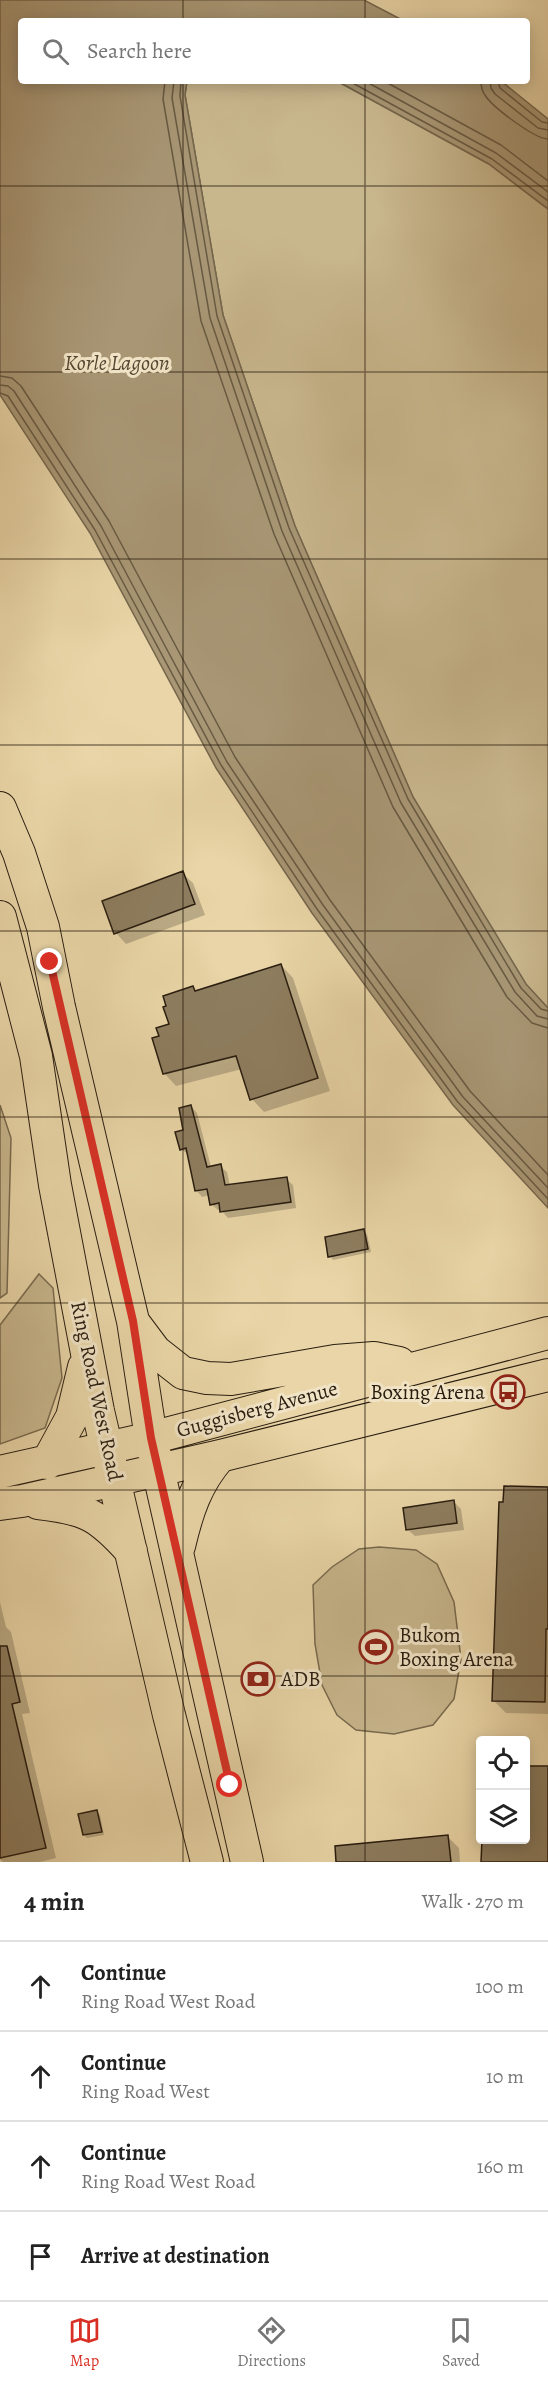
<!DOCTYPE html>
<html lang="en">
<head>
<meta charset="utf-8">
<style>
  :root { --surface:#fff; --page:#f2f2f2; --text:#222; --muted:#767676; --line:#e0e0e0; --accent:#d93025 }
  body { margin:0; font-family:Alegreya,serif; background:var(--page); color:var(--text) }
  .controls { position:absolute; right:18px; bottom:18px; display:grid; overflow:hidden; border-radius:6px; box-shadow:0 3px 15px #0003 }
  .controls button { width:54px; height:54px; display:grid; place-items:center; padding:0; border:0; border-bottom:2px solid var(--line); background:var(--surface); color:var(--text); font:30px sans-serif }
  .stop { position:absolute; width:18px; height:18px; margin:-14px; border:4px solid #d93025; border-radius:50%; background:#fff }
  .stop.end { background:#d93025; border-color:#fff; box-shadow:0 2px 6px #0008 }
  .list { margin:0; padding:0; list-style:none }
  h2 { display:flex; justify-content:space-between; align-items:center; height:78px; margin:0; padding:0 24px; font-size:26px }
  h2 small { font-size:20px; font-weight:400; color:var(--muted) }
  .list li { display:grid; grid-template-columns:39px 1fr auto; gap:18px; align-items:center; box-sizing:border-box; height:90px; padding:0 24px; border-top:2px solid var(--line) }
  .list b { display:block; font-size:22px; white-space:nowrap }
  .list p { margin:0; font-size:20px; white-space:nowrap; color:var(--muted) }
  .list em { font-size:20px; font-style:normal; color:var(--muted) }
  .icon { flex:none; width:33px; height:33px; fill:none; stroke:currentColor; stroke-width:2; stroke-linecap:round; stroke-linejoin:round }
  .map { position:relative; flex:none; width:548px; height:1862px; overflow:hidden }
  .search { position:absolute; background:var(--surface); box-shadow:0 3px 15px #0003; left:18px; right:18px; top:18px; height:66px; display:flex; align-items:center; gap:15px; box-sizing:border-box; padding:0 21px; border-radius:6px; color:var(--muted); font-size:22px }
  .sheet { height:438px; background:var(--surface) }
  nav { display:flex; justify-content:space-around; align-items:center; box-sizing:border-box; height:84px; border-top:2px solid var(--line); background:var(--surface); font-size:16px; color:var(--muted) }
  nav a { display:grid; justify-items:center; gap:3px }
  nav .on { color:var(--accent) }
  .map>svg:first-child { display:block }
</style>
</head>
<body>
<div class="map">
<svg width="548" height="1862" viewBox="0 0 548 1862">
  <rect width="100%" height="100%" fill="#e9d5a7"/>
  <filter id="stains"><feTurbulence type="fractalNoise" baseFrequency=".00333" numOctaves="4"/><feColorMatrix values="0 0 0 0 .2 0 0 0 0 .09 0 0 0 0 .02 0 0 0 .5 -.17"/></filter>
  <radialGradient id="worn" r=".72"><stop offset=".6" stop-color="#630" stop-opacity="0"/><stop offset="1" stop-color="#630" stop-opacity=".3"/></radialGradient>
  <path fill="#c8b68d" stroke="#786a4e" stroke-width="1.5" d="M187,81H337L489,164L548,209V1008L526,985L413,797L295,526L223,315L185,95Z
    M0,1105L11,1138L7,1293L0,1298Z
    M39,1274L53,1288L62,1378L45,1428L0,1444V1325Z
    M379,1547L416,1550L437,1564L454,1602L461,1659L454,1699L433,1725L394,1734L356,1730L337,1715L322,1685L315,1644L313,1585L332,1567L359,1549Z"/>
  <path fill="#a89674" stroke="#75664c" stroke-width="1.5" d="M0,0H364L404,21H21V81H187L185,95L223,315L295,526L413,797L526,984L548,1008V1208L453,1105L312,913L216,768L90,533L0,395Z
    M337,81H501L548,119V209L489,164Z"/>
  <path fill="#0003" d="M182,873L193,883L205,915L126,944L116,933L103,902Z
    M281,965L293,978L330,1091L264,1112L252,1099L242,1069L176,1086L164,1073L161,1037L171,1025L192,988L197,992Z
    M191,1106L197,1113L211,1167L220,1166L227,1172L230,1186L286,1179L293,1185L296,1208L228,1218L221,1210H218L211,1204L210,1195L202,1197L196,1190L189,1155L181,1149Z
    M364,1231L367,1234L371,1252L333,1260L330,1256Z
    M548,1489V1714L506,1713L494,1701Z
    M454,1502L461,1509L464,1530L415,1536L407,1529Z
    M0,1602L6,1627L11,1632L30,1713L22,1714L56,1858L40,1862H3L0,1859Z
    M97,1812L100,1815L104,1835L87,1838L84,1835Z
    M448,1837L459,1848L460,1862H338Z"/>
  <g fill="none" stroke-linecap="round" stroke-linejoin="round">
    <path stroke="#685a42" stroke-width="1.5" d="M165,81L163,99L201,321L274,534L393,807L507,997L532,1023L548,1028
      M174,81L172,98L210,318L282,531L401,803L515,992L537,1016L548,1019
      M181,81L180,96L217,316L289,528L408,799L521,988L541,1009L548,1011
      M349,81L492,159L548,201
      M365,81L496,153L548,192
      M384,81L501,145L548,181
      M481,81C481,86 482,91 485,95C492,107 535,139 548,139
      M490,81L491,88L495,94L538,128L548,130
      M498,81L500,88L542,122L548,123
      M0,376L12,378L21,386L109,521L235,757L330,900L470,1091L548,1175
      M0,385L8,386L14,391L101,526L227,762L323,905L463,1097L548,1188
      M0,393L8,396L95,530L221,765L317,909L457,1101L548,1199"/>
  </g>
  <path fill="#8d7d5f" stroke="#291d10" stroke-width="1.5" d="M183,871L195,904L114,934L102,901Z
    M281,964L318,1078L250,1100L236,1056L163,1074L152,1038L159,1036L156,1028L169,1024L163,1007L166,1006L163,996L193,986L195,991Z
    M191,1105L207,1167L221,1164L225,1185L287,1177L291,1202L220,1212L219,1203L210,1205L207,1189L195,1191L186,1148L180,1150L175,1132L183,1130L179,1108Z
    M364,1229L368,1249L328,1257L325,1237Z
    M504,1486L548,1487V1629H546L545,1702L492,1701L499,1502H503Z
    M454,1500L457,1523L406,1530L403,1508Z
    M0,1646H7L20,1702L12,1704L46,1848L0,1858Z
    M525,1766H548V1862H481L482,1839H525Z
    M97,1810L102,1832L83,1835L78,1814Z
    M448,1835L451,1862H336L335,1846Z"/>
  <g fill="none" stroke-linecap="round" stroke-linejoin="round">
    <g stroke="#291d10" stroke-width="34">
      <path id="major" d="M0,808L19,853L43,927L59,1007L133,1321L151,1438L247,1862
        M0,917L36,1056L55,1185L98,1411L169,1715L207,1862
        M134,1323L155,1351L183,1373L207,1378L231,1379L335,1361L374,1358L399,1363
        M47,1463L72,1417L84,1367
        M0,1472L151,1438L548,1333
        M38,1503C85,1508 99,1515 131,1551
        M0,1504L22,1501L220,1456L548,1375
        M179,1546C187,1512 196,1483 220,1456"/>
    </g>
    <use href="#major" stroke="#e9d5a7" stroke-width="32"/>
  </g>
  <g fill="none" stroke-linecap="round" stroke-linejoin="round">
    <path stroke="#d93025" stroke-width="8" d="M50,962L133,1321L151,1438L230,1785"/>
  </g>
  <path fill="none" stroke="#291d10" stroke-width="1.5" stroke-opacity="0.55" d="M183,0V21M365,0V21M183,81V1862M365,81V1862M0,186H548M0,372H548M0,559H548M0,745H548M0,931H548M0,1117H548M0,1303H548M0,1490H548M0,1676H548"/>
  <defs>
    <g id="bus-ring" transform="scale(1.725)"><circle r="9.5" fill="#f1e4c6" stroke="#8f2418" stroke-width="1.5"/><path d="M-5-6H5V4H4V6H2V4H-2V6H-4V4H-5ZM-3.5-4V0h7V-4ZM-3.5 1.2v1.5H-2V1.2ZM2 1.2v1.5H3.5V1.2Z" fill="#8f2418"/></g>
    <g id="stadium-ring" transform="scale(1.725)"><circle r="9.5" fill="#f1e4c6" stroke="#8f2418" stroke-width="1.5"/><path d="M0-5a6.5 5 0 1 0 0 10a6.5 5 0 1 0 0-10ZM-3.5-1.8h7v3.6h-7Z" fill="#8f2418"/></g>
    <g id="bank-ring" transform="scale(1.725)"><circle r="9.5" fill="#f1e4c6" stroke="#8f2418" stroke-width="1.5"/><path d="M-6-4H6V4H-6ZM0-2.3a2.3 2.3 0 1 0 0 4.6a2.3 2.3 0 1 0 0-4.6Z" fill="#8f2418"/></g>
  </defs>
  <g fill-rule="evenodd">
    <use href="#bus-ring" x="508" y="1392"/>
    <use href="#stadium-ring" x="376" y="1647"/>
    <use href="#bank-ring" x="258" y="1679"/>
  </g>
  <g text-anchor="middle" stroke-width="6" stroke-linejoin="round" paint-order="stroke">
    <g font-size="21" fill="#291d10" stroke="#f1e4c6">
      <text transform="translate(97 1391) rotate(78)" y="7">Ring Road West Road</text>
      <text transform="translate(257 1409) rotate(-15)" y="7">Guggisberg Avenue</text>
    </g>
    <g font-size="21" fill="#291d10" stroke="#f1e4c6" text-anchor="start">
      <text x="485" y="1399" text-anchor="end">Boxing Arena</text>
      <text x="399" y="1642">Bukom<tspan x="399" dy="24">Boxing Arena</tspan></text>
      <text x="281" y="1686">ADB</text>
    </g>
    <g font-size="22" font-style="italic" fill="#554733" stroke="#f1e4c6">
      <text x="117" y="370">Korle Lagoon</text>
    </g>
  </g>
  <rect width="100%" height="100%" filter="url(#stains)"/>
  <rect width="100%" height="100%" fill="url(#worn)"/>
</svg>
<div class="controls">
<button><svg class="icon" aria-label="locate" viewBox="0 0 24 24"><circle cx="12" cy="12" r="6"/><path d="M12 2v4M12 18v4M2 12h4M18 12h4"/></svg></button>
<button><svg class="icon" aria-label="layers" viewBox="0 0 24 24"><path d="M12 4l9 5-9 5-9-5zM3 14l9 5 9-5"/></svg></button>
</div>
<div class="stop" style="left:230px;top:1785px"></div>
<div class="stop end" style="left:50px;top:962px"></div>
<div class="search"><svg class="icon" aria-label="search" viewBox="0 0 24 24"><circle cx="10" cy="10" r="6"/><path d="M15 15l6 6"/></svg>Search here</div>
</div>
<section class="sheet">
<h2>4 min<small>Walk · 270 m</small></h2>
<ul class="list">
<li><svg class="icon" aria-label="ahead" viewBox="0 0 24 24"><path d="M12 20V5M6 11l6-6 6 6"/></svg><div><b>Continue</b><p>Ring Road West Road</p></div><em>100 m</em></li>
<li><svg class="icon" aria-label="ahead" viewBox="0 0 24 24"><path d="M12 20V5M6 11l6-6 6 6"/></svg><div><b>Continue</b><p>Ring Road West</p></div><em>10 m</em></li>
<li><svg class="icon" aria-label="ahead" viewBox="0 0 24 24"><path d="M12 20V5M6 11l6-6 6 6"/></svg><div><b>Continue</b><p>Ring Road West Road</p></div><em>160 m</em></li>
<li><svg class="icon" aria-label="arrive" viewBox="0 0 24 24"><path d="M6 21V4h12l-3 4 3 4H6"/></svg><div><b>Arrive at destination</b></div></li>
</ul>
</section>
<nav>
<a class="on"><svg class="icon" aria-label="map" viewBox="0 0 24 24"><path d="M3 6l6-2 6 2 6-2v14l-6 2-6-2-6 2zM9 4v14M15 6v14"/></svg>Map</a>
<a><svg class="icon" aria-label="directions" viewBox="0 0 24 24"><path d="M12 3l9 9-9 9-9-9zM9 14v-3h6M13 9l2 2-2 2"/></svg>Directions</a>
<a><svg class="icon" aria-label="saved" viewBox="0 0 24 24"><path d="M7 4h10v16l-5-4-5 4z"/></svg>Saved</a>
</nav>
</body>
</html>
